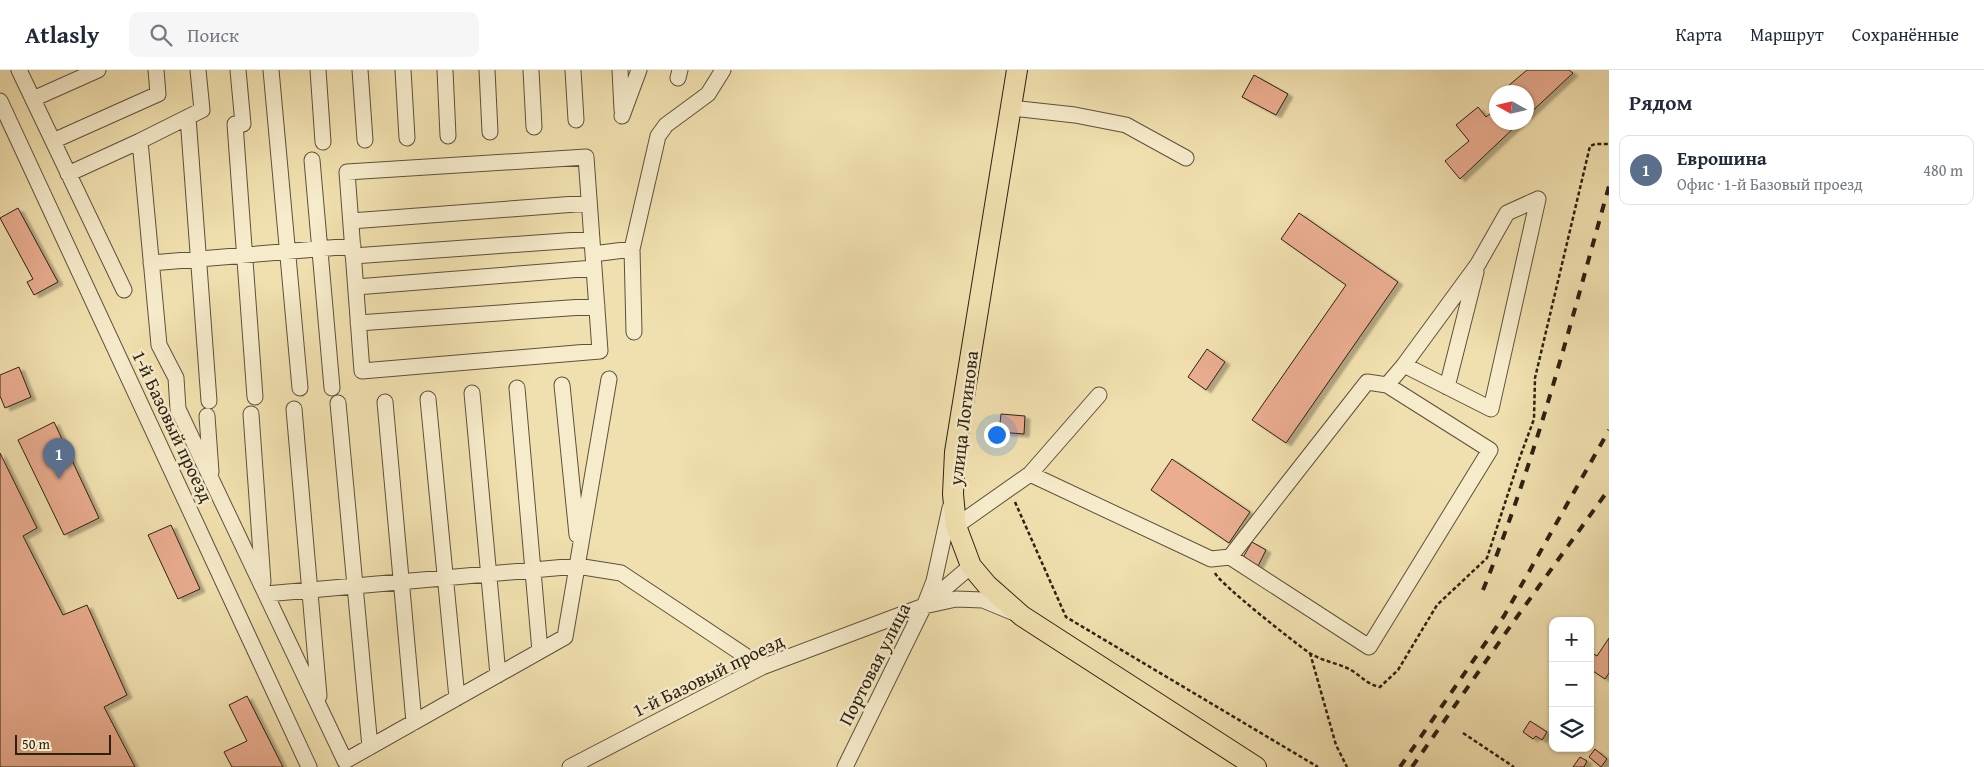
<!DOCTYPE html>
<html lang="ru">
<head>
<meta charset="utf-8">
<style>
  :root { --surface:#fff; --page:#f6f6f7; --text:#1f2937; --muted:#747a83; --line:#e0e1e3; --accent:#8f2418 }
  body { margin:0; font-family:"Gentium Book Plus",serif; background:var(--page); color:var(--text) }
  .controls { position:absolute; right:15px; bottom:15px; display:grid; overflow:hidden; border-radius:10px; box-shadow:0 1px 4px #0004 }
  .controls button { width:45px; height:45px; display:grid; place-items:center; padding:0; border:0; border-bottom:1px solid var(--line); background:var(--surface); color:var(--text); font:25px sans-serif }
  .compass { position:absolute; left:1489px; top:15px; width:45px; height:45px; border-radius:50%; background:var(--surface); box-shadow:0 1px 4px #0004; rotate:278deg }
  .scale { position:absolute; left:15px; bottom:12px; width:96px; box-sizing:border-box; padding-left:5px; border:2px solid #2c2113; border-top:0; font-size:14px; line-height:18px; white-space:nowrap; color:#2c2113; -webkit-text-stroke:4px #f6ebcb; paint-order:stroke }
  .you { position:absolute; left:996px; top:364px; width:18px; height:18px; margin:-12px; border:4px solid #fff; border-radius:50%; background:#1a73e8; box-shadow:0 0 0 8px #1a73e833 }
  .badge { display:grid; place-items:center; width:32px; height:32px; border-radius:50%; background:var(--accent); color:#fff; font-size:16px; font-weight:700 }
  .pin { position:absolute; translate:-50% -41px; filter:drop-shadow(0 1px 2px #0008) }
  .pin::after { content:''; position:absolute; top:26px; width:18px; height:15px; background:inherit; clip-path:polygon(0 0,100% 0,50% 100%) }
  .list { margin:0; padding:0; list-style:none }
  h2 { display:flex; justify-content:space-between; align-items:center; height:65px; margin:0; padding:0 20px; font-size:21px }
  h2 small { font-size:16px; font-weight:400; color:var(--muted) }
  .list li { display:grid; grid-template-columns:32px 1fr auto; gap:15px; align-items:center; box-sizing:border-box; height:70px; margin:0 10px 10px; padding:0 10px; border:1px solid var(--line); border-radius:10px }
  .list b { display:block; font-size:19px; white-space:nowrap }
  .list p { margin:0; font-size:16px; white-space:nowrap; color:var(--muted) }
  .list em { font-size:16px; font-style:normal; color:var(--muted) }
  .icon { flex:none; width:28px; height:28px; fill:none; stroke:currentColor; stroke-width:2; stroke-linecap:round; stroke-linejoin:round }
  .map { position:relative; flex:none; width:1609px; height:697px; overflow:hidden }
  header { display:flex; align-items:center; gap:30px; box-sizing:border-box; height:70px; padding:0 25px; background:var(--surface); border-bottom:1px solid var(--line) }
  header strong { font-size:24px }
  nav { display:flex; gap:28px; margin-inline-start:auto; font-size:18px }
  .search { width:350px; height:45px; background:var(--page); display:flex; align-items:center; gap:12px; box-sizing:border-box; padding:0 18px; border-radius:10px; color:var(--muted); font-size:19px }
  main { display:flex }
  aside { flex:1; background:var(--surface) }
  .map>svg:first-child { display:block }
</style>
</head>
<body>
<header>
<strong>Atlasly</strong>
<div class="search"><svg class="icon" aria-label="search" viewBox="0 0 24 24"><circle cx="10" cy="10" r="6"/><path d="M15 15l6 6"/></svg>Поиск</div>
<nav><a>Карта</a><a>Маршрут</a><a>Сохранённые</a></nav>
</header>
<main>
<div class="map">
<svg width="1609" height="697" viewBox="0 0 1609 697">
  <defs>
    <filter id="shadow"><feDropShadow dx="5" dy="3" stdDeviation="1" flood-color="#0004"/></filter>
  </defs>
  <rect width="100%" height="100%" fill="#f1e0af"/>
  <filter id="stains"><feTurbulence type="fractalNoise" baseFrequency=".004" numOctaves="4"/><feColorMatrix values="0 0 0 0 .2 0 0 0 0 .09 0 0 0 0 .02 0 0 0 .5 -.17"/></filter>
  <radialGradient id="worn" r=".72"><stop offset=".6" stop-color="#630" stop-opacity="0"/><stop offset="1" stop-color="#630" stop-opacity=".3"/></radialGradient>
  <path fill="#eaad90" stroke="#2c2113" filter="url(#shadow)" d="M1527,0H1569L1573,3L1526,47V22H1501Z
    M1254,5L1288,24L1276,45L1242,27Z
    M1478,37L1486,47L1496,39V52H1520L1460,109L1445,91L1469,71L1456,55Z
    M18,138L58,212L34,225L27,212L33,209L0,148Z
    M1299,143L1398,212L1286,373L1252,350L1346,215L1281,169Z
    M1207,279L1225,292L1206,320L1188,307Z
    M19,297L31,327L5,338L0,326V305Z
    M1001,344L1025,346L1024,364L999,362Z
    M54,352L99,448L64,465L18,370Z
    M0,383L37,458L23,466L63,545L87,535L127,625L104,637L135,697H0Z
    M1172,389L1250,442L1229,473L1151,420Z
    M171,455L200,519L178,529L148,465Z
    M1252,472L1266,480L1257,498L1242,489Z
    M1609,568V603L1605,609L1590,599V582L1597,586Z
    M247,626L283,697H232L224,682L247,671L229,635Z
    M1530,651L1547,662L1542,670L1536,666L1533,669L1523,662Z
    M1595,679L1607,689L1601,697L1589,687Z
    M1580,687L1587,691L1584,697H1573Z"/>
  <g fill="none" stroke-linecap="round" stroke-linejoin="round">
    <g stroke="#5d513a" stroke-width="17">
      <path id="minor" d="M19,0L124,220
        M238,0L243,54H235L255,327
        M271,0L300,318
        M318,0L323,72
        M360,0L365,70
        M403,0L407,68
        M445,0L448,66
        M487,0L490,62
        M531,0L534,57
        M573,0L576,50
        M620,0L622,40
        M678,8L680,0
        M33,29L98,0
        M0,31L309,697
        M1011,38L1075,45L1126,55L1186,88
        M622,46L639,0
        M188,47L209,331
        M53,71L158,24L156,0
        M140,71L159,275L176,308L178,339L345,691L565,567L609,309
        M586,87L600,281L362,301L347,102Z
        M312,90L332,318
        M68,104L140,71L202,40L198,0
        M351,151L589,133
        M593,184L632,179
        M353,186L592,169
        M151,193L353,176
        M356,217L594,198
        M358,253L597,236
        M634,262L632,179L658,66L666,55L708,24L723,0
        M1404,295L1478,194L1507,143L1538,129
        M562,315L577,465
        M1447,317L1476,202
        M517,318L540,581
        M472,323L498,605
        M1099,325L1030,404L1211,489L1230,487L1369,577L1490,380L1387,315L1404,295L1491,339L1538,129
        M428,329L457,628
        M385,332L414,652
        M338,333L370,677
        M294,339L319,626
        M251,344L263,512
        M207,346L211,402
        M956,456L1030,404
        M1230,487L1367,312L1387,315
        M266,524L577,496L621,503L762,597
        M925,534L934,511L950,438
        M570,697L762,597L924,536L956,529L983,530L1012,542
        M845,697L924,536L971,496"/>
    </g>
    <g stroke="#2c2113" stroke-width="22">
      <path id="major" d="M1017,0L955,382L953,424L956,456L971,496L987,515L1022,546L1256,697"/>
    </g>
    <path stroke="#2c2113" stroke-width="2.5" stroke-dasharray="4 2.5" stroke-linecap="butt" d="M1015,432L1066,547L1318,697
      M1215,503C1220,514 1294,572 1308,582C1321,591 1338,593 1351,600C1361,606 1368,615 1380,617L1398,600L1437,535L1487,488L1520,387L1534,349L1535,308L1590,76L1595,74H1609
      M1310,583L1336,675L1347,697
      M1463,663L1514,697"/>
    <use href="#minor" stroke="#f6ebcb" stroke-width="15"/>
    <use href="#major" stroke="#f1e0af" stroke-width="20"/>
    <path stroke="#2c2113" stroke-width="4" stroke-dasharray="9 9" stroke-linecap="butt" d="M1483,520C1536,389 1571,252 1609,116
      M1400,697L1504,546L1609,360
      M1412,697L1514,551L1609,419"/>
  </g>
  <g text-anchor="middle" stroke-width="5" stroke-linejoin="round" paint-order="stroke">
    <g font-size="19" fill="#2c2113" stroke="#f6ebcb">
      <text transform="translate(963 348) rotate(-83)" y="7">улица Логинова</text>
      <text transform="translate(173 356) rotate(65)" y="7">1-й Базовый проезд</text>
      <text transform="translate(874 594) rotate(-63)" y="7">Портовая улица</text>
      <text transform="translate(708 605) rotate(-26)" y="7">1-й Базовый проезд</text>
    </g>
  </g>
  <rect width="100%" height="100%" filter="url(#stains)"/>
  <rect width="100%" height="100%" fill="url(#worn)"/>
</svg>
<div class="controls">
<button>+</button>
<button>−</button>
<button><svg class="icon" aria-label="layers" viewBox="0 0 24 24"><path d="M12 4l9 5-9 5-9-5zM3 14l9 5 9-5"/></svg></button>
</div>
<svg class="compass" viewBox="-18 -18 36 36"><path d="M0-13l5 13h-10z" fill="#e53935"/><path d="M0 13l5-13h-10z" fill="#747a83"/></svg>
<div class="scale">50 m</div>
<div class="you"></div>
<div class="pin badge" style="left:59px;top:409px;background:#5c6f8a">1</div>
</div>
<aside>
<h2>Рядом<small></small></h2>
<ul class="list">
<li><span class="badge" style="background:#5c6f8a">1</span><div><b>Еврошина</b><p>Офис · 1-й Базовый проезд</p></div><em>480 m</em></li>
</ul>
</aside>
</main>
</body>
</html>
